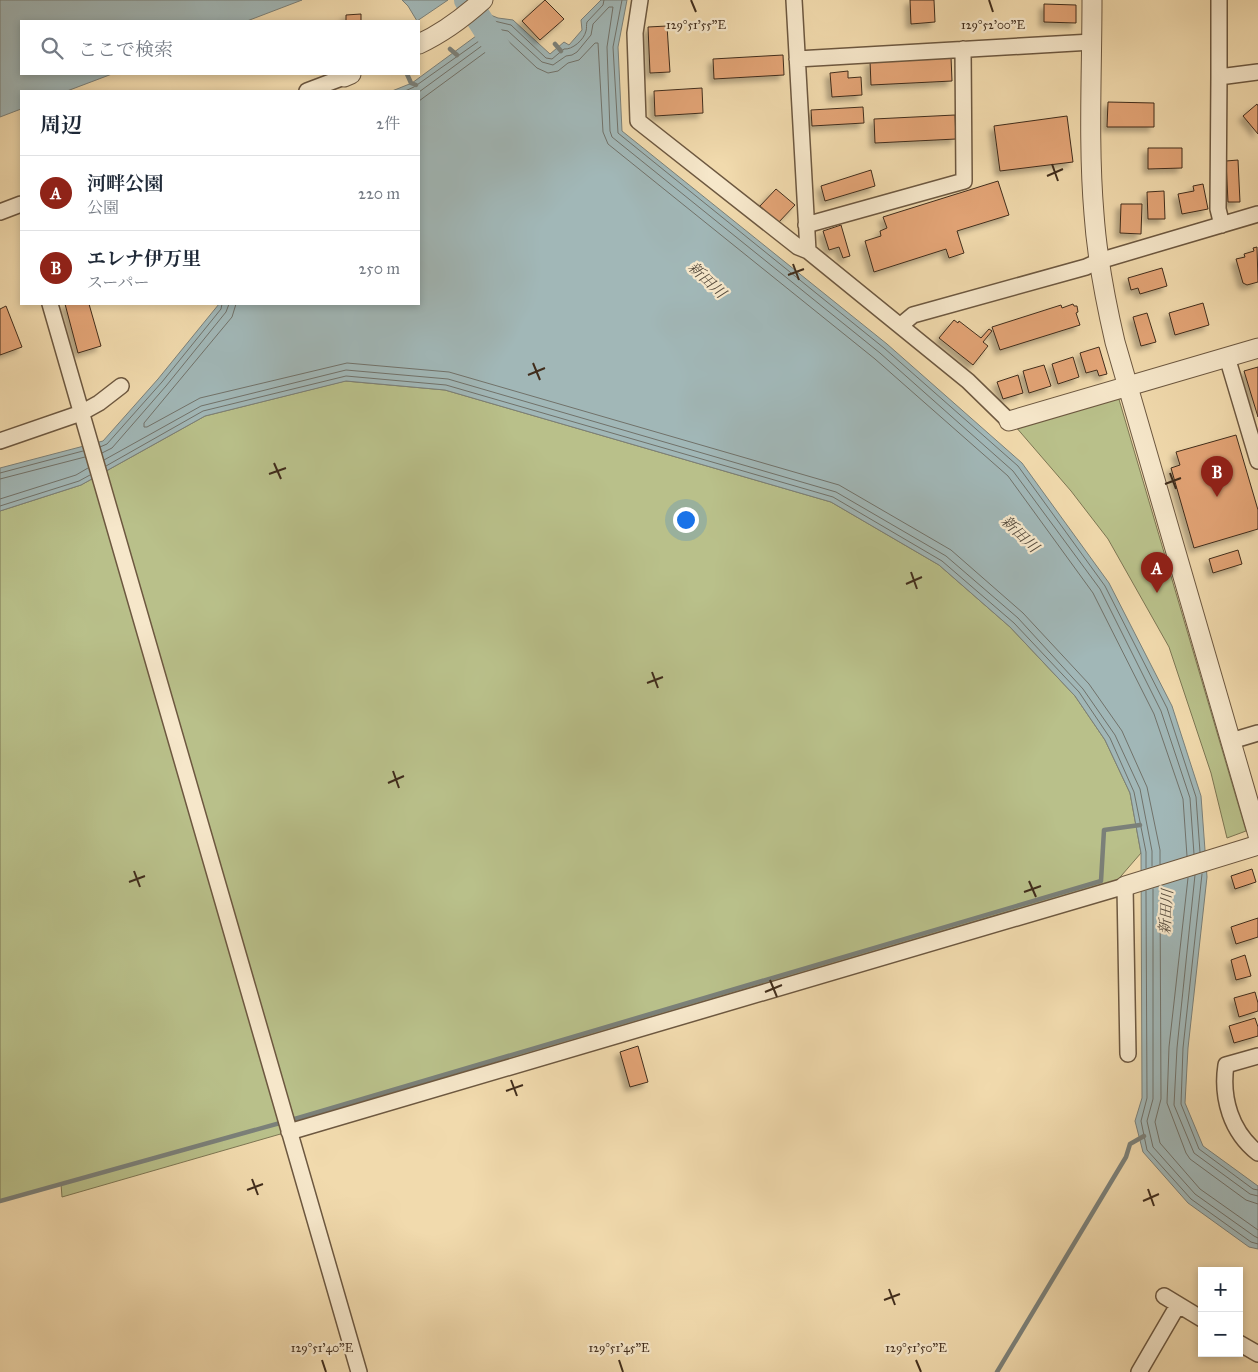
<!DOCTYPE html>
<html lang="ja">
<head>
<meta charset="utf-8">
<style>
  :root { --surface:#fff; --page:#f6f6f7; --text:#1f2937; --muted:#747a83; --line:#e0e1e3; --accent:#8f2418 }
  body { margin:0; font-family:"IM FELL Great Primer","Noto Serif JP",serif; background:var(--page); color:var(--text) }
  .controls { position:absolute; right:15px; bottom:15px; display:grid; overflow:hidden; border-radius:0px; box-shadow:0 2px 8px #0003 }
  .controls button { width:45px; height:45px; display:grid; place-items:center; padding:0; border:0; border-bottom:1px solid var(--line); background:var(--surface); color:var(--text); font:25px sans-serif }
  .you { position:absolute; left:685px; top:519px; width:18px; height:18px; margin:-12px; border:4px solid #fff; border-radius:50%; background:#1a73e8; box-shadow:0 0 0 8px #1a73e833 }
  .badge { display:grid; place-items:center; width:32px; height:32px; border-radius:50%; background:var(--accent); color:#fff; font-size:16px; font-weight:700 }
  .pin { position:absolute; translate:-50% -41px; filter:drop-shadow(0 1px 2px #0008) }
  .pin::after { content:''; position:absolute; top:26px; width:18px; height:15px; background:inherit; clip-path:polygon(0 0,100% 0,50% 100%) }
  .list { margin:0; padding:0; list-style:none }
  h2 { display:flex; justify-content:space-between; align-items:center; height:65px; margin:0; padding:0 20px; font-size:21px }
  h2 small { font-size:16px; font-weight:400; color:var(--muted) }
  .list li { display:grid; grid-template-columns:32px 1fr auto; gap:15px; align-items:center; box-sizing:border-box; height:75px; padding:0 20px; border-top:1px solid var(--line) }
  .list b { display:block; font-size:19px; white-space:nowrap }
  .list p { margin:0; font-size:16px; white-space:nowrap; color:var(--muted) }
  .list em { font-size:16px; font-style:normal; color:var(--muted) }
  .icon { flex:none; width:28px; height:28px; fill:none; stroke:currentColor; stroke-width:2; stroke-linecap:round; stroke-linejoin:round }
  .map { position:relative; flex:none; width:1258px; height:1372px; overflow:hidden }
  .search { position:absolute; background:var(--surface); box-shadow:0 2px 8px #0003; left:20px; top:20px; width:400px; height:55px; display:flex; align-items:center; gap:12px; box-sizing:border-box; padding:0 18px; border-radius:0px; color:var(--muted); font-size:19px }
  .panel { position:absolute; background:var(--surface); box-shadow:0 2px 8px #0003; left:20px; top:90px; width:400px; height:215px; border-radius:0px }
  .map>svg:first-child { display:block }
</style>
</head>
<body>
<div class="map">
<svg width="1258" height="1372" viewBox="0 0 1258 1372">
  <defs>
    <filter id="shadow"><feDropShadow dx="-4.5" dy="4.5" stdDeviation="2.5" flood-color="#0004"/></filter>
  </defs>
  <rect width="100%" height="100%" fill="#f1daad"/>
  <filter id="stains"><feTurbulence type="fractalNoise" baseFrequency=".004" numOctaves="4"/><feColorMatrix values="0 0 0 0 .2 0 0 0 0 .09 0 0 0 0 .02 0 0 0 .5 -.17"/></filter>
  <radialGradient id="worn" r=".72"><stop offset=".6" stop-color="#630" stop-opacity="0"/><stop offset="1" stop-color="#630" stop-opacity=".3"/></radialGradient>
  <path fill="#b9c08a" stroke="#7d7653" d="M345,381L445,390L831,502L939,565L1010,627L1075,696L1105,740L1130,793L1141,853L1115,883L284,1133L62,1197L61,1184L0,1201V511L81,485L205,416Z
    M1118,396L1246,831L1227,838L1211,773L1169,647L1108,539L1071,491L1015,426Z"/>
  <path fill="#a1b7b7" stroke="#7b8079" d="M0,0H302L247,21H21V74H112L67,91H21V109L0,117Z
    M402,0H448L417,21L408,6Z
    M601,0H627L618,47L622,131L887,344L1022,463L1109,583L1172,706L1201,796L1207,877L1188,1048L1185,1103L1203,1146L1258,1186V1249L1249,1247L1188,1203L1143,1152L1135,1121L1142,1098L1141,853L1130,793L1105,740L1075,696L1010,627L939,565L831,502L445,390L346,381L205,416L81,485L0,511V468L103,441L158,379L219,304H419V91H392L412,83L476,36L472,30L488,14L498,18L513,20L550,54L564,42L569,45L582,30L581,20Z"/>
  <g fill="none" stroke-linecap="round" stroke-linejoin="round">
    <path stroke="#71726a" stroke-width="1" d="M622,0L613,47L618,133L884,348L1018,466L1105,586L1167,708L1196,797L1200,852
      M405,91L414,87L479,41L481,37L480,30L490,20L511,25L546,58L552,59L564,49C572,50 584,40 586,31C587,28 586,25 587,22L603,5L604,0
      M419,92L483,45L487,39V31L491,28L508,31L542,62L553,65L566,56L572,55L577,52L591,35L593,24L609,7H613L607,47L610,131L612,137L880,353L1013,471L1100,589L1161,711L1190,798L1194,854
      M419,101L487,51L496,37L505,38L537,68L548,73L558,71L568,63L579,60L595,43H598L603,132L608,144L875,359L1008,476L1093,593L1154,714L1183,799L1187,856
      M236,304L232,317L144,423V427H147L200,398L347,363L449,372L839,485L951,550L1023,613L1089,684L1122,731L1147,787L1160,850V864
      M100,447L107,444L162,382L221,309L222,304
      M102,453L112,448L166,386L226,312L229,304
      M104,460L201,406L346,370L448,379L836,492L946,556L1018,618L1083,689L1115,735L1140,789L1152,851V866
      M106,466L203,411L346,376L446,385L833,497L942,561L1014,623L1079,692L1110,738L1134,792L1146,852V868
      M0,473L83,451
      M0,479L85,457
      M0,499L76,475L88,468
      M0,506L79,481L90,475
      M1202,874L1183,1048L1181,1104L1199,1149L1253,1189L1258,1190
      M1195,875L1177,1048L1174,1105L1194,1153L1250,1194L1258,1196
      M1188,878L1169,1047L1167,1103L1186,1153L1190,1159L1246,1200L1258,1204
      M1160,886L1161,1099L1155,1122L1160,1143L1200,1189L1258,1230
      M1153,889V1099L1147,1121L1153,1147L1195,1194L1254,1236L1258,1238
      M1146,891L1147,1098L1141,1121L1147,1150L1191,1199L1251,1242L1258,1244"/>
    <path stroke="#7b8079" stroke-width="4.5" d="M555,44L561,51
      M450,49L457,55
      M407,74L411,83L416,85
      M0,1201L298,1118L1101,881L1104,830L1140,825
      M997,1372L1126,1157L1130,1144L1144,1136"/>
    <path stroke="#a1b7b7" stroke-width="26" d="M467,0L499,50"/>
  </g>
  <path fill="#e3a476" stroke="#412d1c" filter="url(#shadow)" d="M545,0L564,19L540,40L522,21Z
    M910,0H934L935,22L911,24Z
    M1044,4L1076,5V23L1044,22Z
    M361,14V21H319H346V15Z
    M667,26L670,72L650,73L648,27Z
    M783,55L784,75L714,79L713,59Z
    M951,57L952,81L871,85L870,61Z
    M848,71V78L861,77L862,95L832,97L830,73Z
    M702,88L703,113L655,116L654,91Z
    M1108,102L1154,103V127H1107Z
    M1257,104L1258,106V134L1243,116Z
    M863,107L864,123L812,126L811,110Z
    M955,115L956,139L875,143L874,119Z
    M1067,116L1073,162L1000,171L994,126Z
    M1148,148H1182V168L1148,169Z
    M1238,160L1240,202H1228L1226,161Z
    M871,170L875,186L825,201L821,186Z
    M998,181L1009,215L957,231L964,253L949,258L946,249L874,272L865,241L881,236L880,231L887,228L883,217Z
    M1203,184L1208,209L1182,214L1178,194L1194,191L1193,186Z
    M776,189L795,205L778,223L760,206Z
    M1164,191L1165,219H1148L1147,192Z
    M1121,204H1142L1141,234L1120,233Z
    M841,225L850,256L843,258L839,247L829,250L823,231Z
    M1257,247L1258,282L1247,285L1243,283L1236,259L1245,257L1244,254L1254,251L1253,248Z
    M1162,268L1167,286L1140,294L1138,288L1131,290L1128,278Z
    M1203,303L1209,325L1175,335L1169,313Z
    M65,304H89L101,346L78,353Z
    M1073,304L1074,306H1077L1078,312L1076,313L1080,325L1000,350L992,327L1061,305L1062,308Z
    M6,306L22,347L0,355V309Z
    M1147,313L1156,342L1141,346L1133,317Z
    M954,320L958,323L959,321L981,338L989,329L992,331L983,342L988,346L973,365L939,338Z
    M1099,347L1107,374L1099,376L1097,370L1086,373L1080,353Z
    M1073,357L1079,377L1058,384L1052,364Z
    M1044,365L1051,386L1029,393L1023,371Z
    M1258,367V417L1244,371Z
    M1018,375L1023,393L1003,399L997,382Z
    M1236,435L1258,510V529L1194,548L1171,468L1180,465L1176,452Z
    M1238,550L1242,564L1213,573L1209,559Z
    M1252,869L1256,882L1235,889L1231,876Z
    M1258,918V937L1236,944L1231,927Z
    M1245,955L1251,976L1236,980L1231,960Z
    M1255,992L1258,1003V1011L1239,1017L1234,998Z
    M1255,1018L1258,1027V1036L1234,1043L1229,1026Z
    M638,1046L648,1082L630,1087L620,1052Z"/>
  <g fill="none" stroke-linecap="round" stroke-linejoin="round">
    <g stroke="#6d5840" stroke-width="18">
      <path id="minor" d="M640,0L635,33L638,121L798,247L808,251L968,381L1009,421
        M794,0L808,251
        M1219,0V77L1258,72
        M797,59L1092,42
        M1219,77L1218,209L1222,225
        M307,91L344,77
        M0,212L21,204
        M806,225L964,181L963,49
        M50,304L359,1372
        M901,325L913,315L1086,267L1099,261L1258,214
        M1227,357L1258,461
        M0,441L81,413L99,403L121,386
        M1231,741L1258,733
        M1258,1056L1226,1065C1221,1098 1231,1132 1258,1153
        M289,1132L1125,886L1128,1054
        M1164,1296L1202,1319
        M1239,1343L1258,1354
        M1139,1372L1178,1305"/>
    </g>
    <g stroke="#6d5840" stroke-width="21">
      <path id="tertiary" d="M1092,0C1092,71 1088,143 1094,214C1097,257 1105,299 1115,342L1258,835
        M419,44C443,33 464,17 483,0
        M344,77L351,74
        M1009,421L1258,348
        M1125,886L1258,845"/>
    </g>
    <use href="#minor" stroke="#f6e7ca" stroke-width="15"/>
    <use href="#tertiary" stroke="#f6e7ca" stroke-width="19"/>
  </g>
  <path fill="none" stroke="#412d1c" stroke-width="2" d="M691,0L696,12M989,0L993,12M1052,164L1058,181M1047,176L1063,169M793,264L799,280M788,275L804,269M533,363L540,380M528,375L545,368M274,463L281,479M1170,473L1176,489M269,474L286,468M1165,484L1181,478M911,572L917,589M906,584L922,577M652,672L658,688M647,683L663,677M393,771L399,788M388,783L404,776M134,871L140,887M1029,881L1036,897M129,882L145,876M1024,892L1041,886M770,980L777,997M765,992L782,985M511,1080L517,1096M506,1091L523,1085M252,1179L258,1195M1148,1189L1154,1206M247,1190L263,1184M1143,1201L1159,1194M889,1289L895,1305M884,1300L900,1294M322,1360L326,1372M619,1360L623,1372M916,1360L921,1372"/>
  <g text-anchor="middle" stroke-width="4.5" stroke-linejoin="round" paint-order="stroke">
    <g font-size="15" font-style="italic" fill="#54493b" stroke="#f6e7ca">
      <text transform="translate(707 280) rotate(43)" y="5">新田川</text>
      <text transform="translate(1020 534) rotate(44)" y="5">新田川</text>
      <text transform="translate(1166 912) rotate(-86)" y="5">新田川</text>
    </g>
  </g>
  <g font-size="12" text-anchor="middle" fill="#412d1c" stroke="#f6e7ca" stroke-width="4.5" stroke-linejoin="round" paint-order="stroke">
    <text x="696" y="29">129°51'55"E</text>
    <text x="993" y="29">129°52'00"E</text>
    <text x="322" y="1352">129°51'40"E</text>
    <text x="619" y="1352">129°51'45"E</text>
    <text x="916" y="1352">129°51'50"E</text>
  </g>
  <rect width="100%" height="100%" filter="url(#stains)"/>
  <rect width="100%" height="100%" fill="url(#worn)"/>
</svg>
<div class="controls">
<button>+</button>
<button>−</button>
</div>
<div class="you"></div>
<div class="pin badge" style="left:1157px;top:593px">A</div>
<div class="pin badge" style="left:1217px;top:497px">B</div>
<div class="search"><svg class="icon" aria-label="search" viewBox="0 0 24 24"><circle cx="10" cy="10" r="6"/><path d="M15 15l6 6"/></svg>ここで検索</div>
<section class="panel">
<h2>周辺<small>2件</small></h2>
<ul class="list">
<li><span class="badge">A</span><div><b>河畔公園</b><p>公園</p></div><em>220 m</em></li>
<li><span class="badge">B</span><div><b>エレナ伊万里</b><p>スーパー</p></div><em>250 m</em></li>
</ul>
</section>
</div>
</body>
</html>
